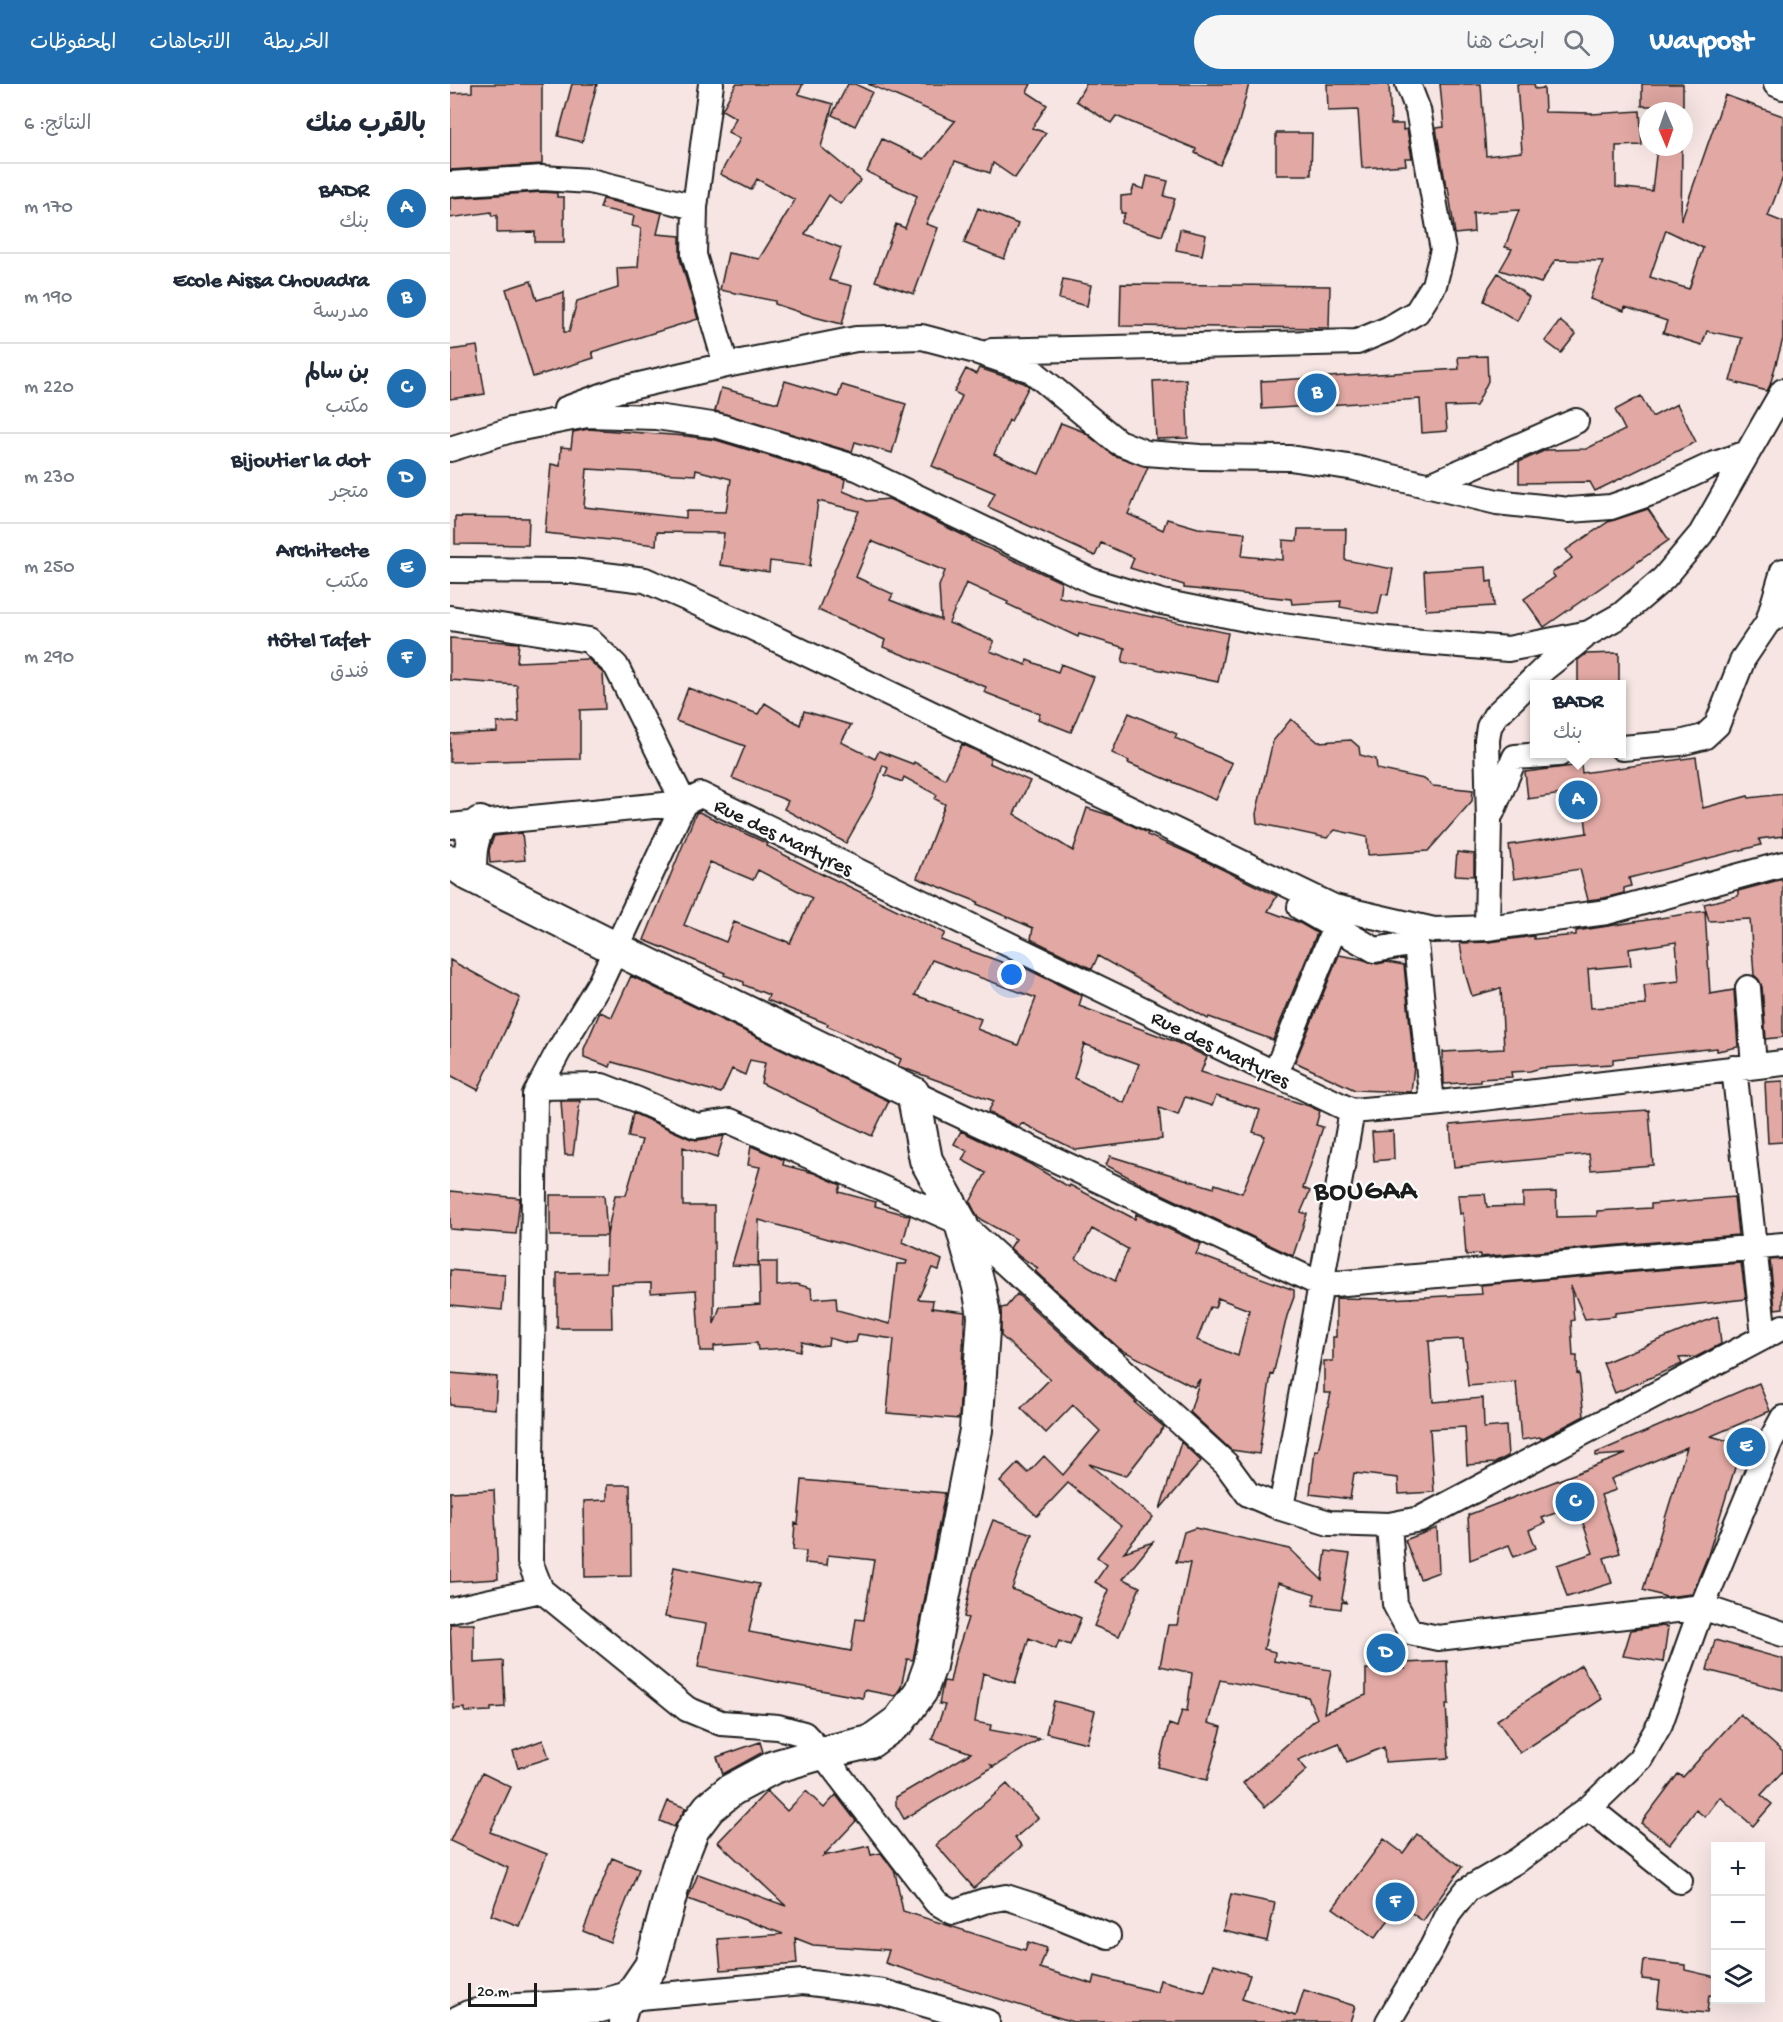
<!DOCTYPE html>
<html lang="ar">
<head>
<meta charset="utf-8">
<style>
  :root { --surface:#fff; --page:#f6f6f7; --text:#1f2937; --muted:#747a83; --line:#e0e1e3; --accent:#1f6fb2 }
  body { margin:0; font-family:"Gochi Hand","Playpen Sans Arabic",sans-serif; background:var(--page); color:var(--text); direction:rtl }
  .controls { position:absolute; right:18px; bottom:18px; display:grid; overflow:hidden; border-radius:0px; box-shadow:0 6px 24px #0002 }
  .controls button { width:54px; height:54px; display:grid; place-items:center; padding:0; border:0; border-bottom:2px solid var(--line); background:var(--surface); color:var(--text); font:30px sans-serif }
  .compass { position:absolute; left:1189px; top:18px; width:54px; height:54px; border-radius:50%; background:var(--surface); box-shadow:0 6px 24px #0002; rotate:178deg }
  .scale { position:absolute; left:18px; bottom:15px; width:69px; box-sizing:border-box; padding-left:6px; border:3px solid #1c1c1c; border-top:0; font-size:16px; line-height:21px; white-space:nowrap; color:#1c1c1c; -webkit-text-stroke:4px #fff; paint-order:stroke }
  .you { position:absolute; left:562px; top:891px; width:21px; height:21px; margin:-15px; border:4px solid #fff; border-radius:50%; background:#1a73e8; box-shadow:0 0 0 9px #1a73e833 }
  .badge { display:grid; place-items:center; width:39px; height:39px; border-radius:50%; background:var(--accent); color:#fff; font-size:20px; font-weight:700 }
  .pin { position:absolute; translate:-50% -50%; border:3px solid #fff; box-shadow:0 2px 6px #0006 }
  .popup { position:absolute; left:1080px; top:596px; width:96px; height:78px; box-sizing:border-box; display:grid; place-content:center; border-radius:0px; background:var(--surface); filter:drop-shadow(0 2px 4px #0005); font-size:20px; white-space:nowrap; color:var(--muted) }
  .popup b { font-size:22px; color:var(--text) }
  .popup::after { content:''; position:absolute; left:50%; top:100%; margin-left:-12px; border:12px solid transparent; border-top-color:var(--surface) }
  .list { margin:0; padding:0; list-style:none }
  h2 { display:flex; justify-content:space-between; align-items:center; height:78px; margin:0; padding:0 24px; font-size:26px }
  h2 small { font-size:20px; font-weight:400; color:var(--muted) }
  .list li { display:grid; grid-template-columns:39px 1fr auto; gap:18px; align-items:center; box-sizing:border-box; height:90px; padding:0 24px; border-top:2px solid var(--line) }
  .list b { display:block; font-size:22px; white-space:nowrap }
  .list p { margin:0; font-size:20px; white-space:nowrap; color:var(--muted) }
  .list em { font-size:20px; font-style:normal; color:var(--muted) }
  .icon { flex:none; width:33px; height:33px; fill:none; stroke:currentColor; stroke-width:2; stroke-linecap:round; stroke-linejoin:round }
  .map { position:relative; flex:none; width:1333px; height:1938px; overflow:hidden; direction:ltr }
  header { display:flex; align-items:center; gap:36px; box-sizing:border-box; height:84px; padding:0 30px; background:var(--accent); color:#fff }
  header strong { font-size:28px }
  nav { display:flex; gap:33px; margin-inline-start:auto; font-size:21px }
  .search { width:420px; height:54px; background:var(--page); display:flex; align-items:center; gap:15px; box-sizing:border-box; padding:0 21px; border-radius:33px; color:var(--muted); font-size:22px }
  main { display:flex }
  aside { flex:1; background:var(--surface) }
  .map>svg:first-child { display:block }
</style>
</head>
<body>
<header>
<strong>Waypost</strong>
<div class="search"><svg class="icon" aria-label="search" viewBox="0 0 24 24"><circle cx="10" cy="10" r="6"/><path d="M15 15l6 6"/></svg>ابحث هنا</div>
<nav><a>الخريطة</a><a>الاتجاهات</a><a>المحفوظات</a></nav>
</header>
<main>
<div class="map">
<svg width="1333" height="1938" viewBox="0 0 1333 1938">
  <rect width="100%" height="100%" fill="#f6e5e3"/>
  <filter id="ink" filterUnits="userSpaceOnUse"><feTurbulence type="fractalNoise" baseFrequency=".0167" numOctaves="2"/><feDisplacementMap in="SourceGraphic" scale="12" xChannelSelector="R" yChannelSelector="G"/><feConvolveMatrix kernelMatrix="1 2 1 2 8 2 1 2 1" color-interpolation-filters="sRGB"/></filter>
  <g filter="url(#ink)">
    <path fill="#e2a8a3" stroke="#1c1c1c" stroke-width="1.5" fill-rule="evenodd" d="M22,0H92V80L0,86V9L22,8Z
      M122,0H147L132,58L108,52Z
      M286,0H353L348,10L383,20L371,63L411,96L390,120L379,111L355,150L391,164L379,196L402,202L392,240L364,233L325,220V217L270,206L278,169L309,175L345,116L307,95L301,106L270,90L290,55L278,48L286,34L272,26Z
      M398,0H405L422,8L405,42L382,31Z
      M418,0H581L577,8L597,21L582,44L596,49L565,94L543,79L540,89L505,77L476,140L488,144L464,210L425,197L446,140L455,144L467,112L417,88L432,55L474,75L505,37Z
      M636,0H799L788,42L770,81L745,69L746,65L666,32L661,39L626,17Z
      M877,0H939L941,40H953V46L957,45L962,74H955L956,81L912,84L908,26L878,27Z
      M990,0H1031L1036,72L1072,68L1067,0H1084L1085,5L1094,4L1095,28L1142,29V30L1190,27L1192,61L1166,62V103L1202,107L1207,63H1232L1231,137L1275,11L1333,32V93L1318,132L1333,138V255L1320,301L1317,307L1280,297L1292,254L1257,247L1252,261L1213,249L1217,237L1175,223L1174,227L1140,215L1153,177L1105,176L1091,199L1050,186L1062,165L1055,163L1069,126L1023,129L1024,148L1005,150L998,103H996L986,44L994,43ZM1216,146L1253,164L1239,205L1200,193Z
      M1192,0H1233V22H1192Z
      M826,49H862L861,91H826Z
      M697,92L718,97L714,112L725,115L712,152L671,139L675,129H671V112L681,111L684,102L694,105Z
      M92,108L107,109V113H114V158H85V148L47,149V131L42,132L41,128L0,134V114Z
      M153,115L212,129L207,150L230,152V175L248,235L142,268L144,274L83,293L56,205L81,197L87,216L114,208V248H119L127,217L168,204L167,184L188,183L191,144L182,142L184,132L150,124Z
      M528,124L568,140L554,175L514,159Z
      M730,145L756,151L752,171L726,166Z
      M1048,189L1079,213L1067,237L1034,217L1039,203Z
      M613,195L641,201L637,222L609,215Z
      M671,200L880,202L879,244L670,242Z
      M1110,237L1126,250L1111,269L1095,257Z
      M27,262L35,310L0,315V266Z
      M1037,272L1038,297L1026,322L995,323L997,347L972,349L970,315L812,325L811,297L1009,285L1008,273Z
      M529,284L574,299L579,302L561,337L559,336L544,370L589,390L611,339L634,348L663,371L698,383L678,430L713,446L717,435L748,444L795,449L792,472L833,476V456L847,457L848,445H896L895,476L943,485L938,511L932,510L928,530L890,523L891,517L842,520L841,515L734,504V501L680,484L684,474L651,459L645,472L538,423L545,409L482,382L512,312L504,308L516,285L526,290Z
      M736,295L738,354L706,355L703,297Z
      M335,297L388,313L392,301L456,320L442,369L405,358L402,368L265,327L271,304L328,319Z
      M1191,312L1202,333L1227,320L1246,358L1145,407L1140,398L1069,399V378L1096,366L1136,365L1175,346L1165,326Z
      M138,345L236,352L266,356L395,395L393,407L417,417L439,415L523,456L522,457L611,498L609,513L778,549L768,598L672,578L675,564L629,550L628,553L557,520L558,518L516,499L499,539L544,557L540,567L576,581L577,576L608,588L611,580L644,593L621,648L588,635L590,630L534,608L536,603L433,563L435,556L368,526L409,427L368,417L360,482L320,477L319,488L270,481L274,449L207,448L206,461L95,449L101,380L110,382L111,363L121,364L123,348ZM137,385L245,391L246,386L281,395L276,428L236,427V434L134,423ZM421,457L495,487L489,502L491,536L440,516L443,510L406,493Z
      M1198,425L1219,456L1094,543L1074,515L1105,493L1102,489L1122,474L1116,466L1158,438Z
      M5,433L79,434L78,461L5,460Z
      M1036,483L1037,498L1042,497L1044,522L976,526L974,487Z
      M0,554L69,559L67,578L138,575L153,589L155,625L130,626V675L0,678V650L47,648V639L69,638L67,601L0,596Z
      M1169,569V600H1128V576L1136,570Z
      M238,604L308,630L315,619L350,641L354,627L401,641L391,658L425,675L429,667L463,680L464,678L495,695L512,660L541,674L539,679L580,697L564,730L623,767L637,724L662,732L698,749L697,751L741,770L827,812L818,827L848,838L867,849L823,956L759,933L758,935L648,872L642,885L581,855L583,844L527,820L528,818L467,794L495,720L485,715L487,711L454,693L452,698L435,691L438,684L433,681L423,711L396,759L334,725L338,717L282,694L295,662L226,637Z
      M679,629L727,650L725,654L782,679L766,716L678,679L679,677L662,669Z
      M841,635L868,658L901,656L909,663L910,671L926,675L927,685L974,695L983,702L1023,706L1022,717L978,767L918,771L917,753L885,746L877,754L807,739L806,730L823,657Z
      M1246,673L1253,724L1298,712L1299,714L1333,710V752L1309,755L1311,761L1179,794L1181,802L1174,804V809L1154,814L1138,816L1130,785L1064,795L1059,761L1137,749L1132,707L1078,715L1075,688L1131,681L1132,689Z
      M249,728L318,760L317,762L373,791V790L495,849L491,856L568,884L569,881L632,912L629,922L726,958L757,973L751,988L859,1022L870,1027L866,1041L873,1043L853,1104L860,1107L851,1128L857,1130L843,1172L695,1102L656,1081L660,1072L764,1104L765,1100L792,1109L815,1052L803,1048L810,1026L766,1012L762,1022L735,1013L728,1031L709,1024L712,1055L626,1066L572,1039L569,1043L538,1028L544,1017L448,982L451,975L377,942L378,940L317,916L319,911L294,901V898L274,891L275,889L194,856L246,729ZM260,778L303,796L308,786L362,814L340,859L333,856V857L284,838L276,858L234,841ZM482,876L586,914L568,961L527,945L531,935L465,911ZM634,960L689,980L674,1019L624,994Z
      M72,749L75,776L40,779L39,766L44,752Z
      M1007,768L1024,770V792L1005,791Z
      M1329,796H1333V953L1316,955L1312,903L1309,896L1304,891L1300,835L1259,837L1254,820L1288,812V807Z
      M1255,827L1260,910L1284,906L1288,963L1267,967V964L1163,975V980L1091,984L1080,987L1061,988L1062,993L1030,995V998L994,1000L993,968L1054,965L1051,904L1022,912L1015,889L1010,859L1039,858L1084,852V855L1126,851V847ZM1226,858L1229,897L1194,901L1196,921L1141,924L1138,885L1181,881L1179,865Z
      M889,871L911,875L927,880L937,878L954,881L964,982L961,1008L905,1006L845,978Z
      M0,876L70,914L28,1006L0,991Z
      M181,892L439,1017L422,1052L311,999L315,979L300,976L295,991L282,985L271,1009L162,978L160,983L134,973V965L150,928L162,933Z
      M1333,997V1058L1318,1059L1315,998Z
      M111,1017H130L123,1071H115Z
      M1199,1026L1203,1081L1141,1086L1139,1070L1004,1083L1000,1041L1134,1029V1030Z
      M183,1029L241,1055L248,1056L274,1052L267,1074L233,1063V1122H264V1240L270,1223L310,1220L309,1178H327V1202L346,1200L361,1204L362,1215L386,1213L387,1226L440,1240L447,1180H456L457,1177L309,1136L308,1182L282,1181L310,1083L298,1081L301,1062L334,1076L333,1081L364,1089L391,1101L389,1108L426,1118L425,1122L460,1132L453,1158L492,1176L489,1186L482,1184L468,1215L483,1216L482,1224L515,1228L509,1335L437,1329L444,1255L408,1250L406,1258L397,1259L379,1254L378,1261L368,1262L352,1258L350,1267L338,1264L308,1266L307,1259L264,1262V1267H250L246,1206L201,1209V1199L161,1200L162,1244H107V1189L156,1188L157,1152H100V1111H154L157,1151L165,1111H176L192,1056L178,1053Z
      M511,1047L580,1080L619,1103L620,1101L685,1135L686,1130L751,1160L746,1170L844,1206V1213L837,1232L823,1291L821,1290L809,1370L781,1366L740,1328L750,1295L744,1303L670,1265L585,1187L588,1184L570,1173L560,1164L566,1155L528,1134L520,1118L536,1089L512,1076L517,1067L504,1060ZM642,1145L678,1165L665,1197L626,1175ZM768,1214L799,1226L788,1272L747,1256L760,1223L765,1224Z
      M943,1047L944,1075L924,1077L922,1048Z
      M0,1107L70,1114L66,1150L0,1145Z
      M1106,1108L1107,1133L1147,1132V1127L1201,1124V1120L1284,1113L1288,1151L1030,1173V1170L1016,1171L1013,1129L1010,1130L1008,1111L1035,1110L1037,1123L1073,1122V1109Z
      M1333,1175V1224L1325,1225L1320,1176Z
      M1291,1179L1296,1215L1165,1229V1232L1135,1235L1121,1202L1124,1236L1121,1237L1123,1272H1127V1290L1129,1289L1134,1332L1091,1355L1090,1353L1071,1356L1066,1298L1018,1302L1013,1255L979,1257L983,1318L1033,1314L1034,1344L1056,1342L1058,1372L1045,1379L1017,1381L1015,1343L980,1345L984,1408L949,1410L948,1394L904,1389L900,1415L860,1410L865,1366L868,1367L881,1309H874V1277H883V1253H886V1214L939,1215L1032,1210L1031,1201Z
      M0,1186L55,1191L52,1226L0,1221Z
      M567,1210L686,1318L685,1319L714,1343L676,1392L639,1380L703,1433L674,1468L703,1458L673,1495L690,1503L669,1552L644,1542L659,1506L645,1498L657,1481L647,1473L671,1442L618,1399L587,1432L550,1398L568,1379L578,1389L594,1372L613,1391L650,1347L623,1321L596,1349L571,1324L600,1295L551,1252V1224L556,1223Z
      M1268,1232L1271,1260L1246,1273L1229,1274L1232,1280L1165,1309L1153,1279Z
      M0,1289L47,1293L45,1325L0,1321Z
      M1309,1299L1320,1327L1261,1352L1292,1361L1258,1471L1242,1510L1216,1513L1193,1506L1237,1363L1161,1395L1166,1406L1151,1411L1170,1469L1154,1474L1162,1499L1117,1513L1107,1481L1143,1469L1127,1421L1092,1434L1095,1439L1079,1446L1086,1464L1064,1473L1059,1461L1020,1476L1018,1431L1176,1370L1146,1372V1369Z
      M731,1358L751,1377L710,1425Z
      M352,1396L495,1409L463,1576L457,1575L451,1603L445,1612L414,1606L413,1614L248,1583L256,1540L215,1533L224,1483L309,1500L299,1548L401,1567L406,1535L414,1536L424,1476L378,1471L377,1481L355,1479L356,1467L343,1466L345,1439L348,1440Z
      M157,1401H180L181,1492L135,1493L134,1417L157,1416Z
      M44,1406L48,1495L0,1498V1408Z
      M543,1436L582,1450L562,1505L631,1534L620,1561L609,1557L606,1565L579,1554L565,1599L533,1589L525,1638L541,1641L540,1646L590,1655L545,1682L541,1681L543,1683L454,1735L446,1721V1713L521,1669L482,1655L495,1621L489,1620L493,1599L494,1597L500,1598L505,1574L518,1534L514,1533L523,1489Z
      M745,1444L840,1465L872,1496L876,1467L900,1470L892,1515L897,1519L892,1518L891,1525L863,1521L865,1510L828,1499L814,1565L825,1568L824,1577L881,1586L874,1629L916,1611V1585H955L954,1579L997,1577L999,1620H996L999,1674L935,1678L934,1663L897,1678L889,1659L848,1676L857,1686L815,1723L793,1699L867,1634L858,1613L770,1596L758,1639L772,1643L757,1696L708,1683L719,1640L727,1643L732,1626L737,1627L742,1589L710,1582L718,1541H727L740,1479L726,1478L734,1448Z
      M987,1444L989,1488L970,1495L955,1456Z
      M0,1540H24V1579L53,1577L55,1623L41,1624V1627L15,1628V1624L4,1625Z
      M1211,1542L1218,1543L1213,1578L1173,1572L1181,1546Z
      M1265,1556L1333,1575V1606L1257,1586Z
      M1131,1581L1152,1615L1070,1669L1047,1636Z
      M604,1617L645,1627L637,1659L596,1649Z
      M1290,1630L1333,1668V1687L1311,1711L1322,1720L1303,1742L1270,1713L1255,1733L1246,1726L1220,1760L1191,1739L1228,1690L1233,1693Z
      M93,1656L99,1674L68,1684L63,1667Z
      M310,1658L313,1668L273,1690L267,1673Z
      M32,1689L61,1703L40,1748L97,1770L69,1842L41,1831L58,1784L0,1757Z
      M557,1700L588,1734L565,1754L572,1762L524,1804L486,1761Z
      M317,1707L337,1727L356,1707L374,1724L386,1711L406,1737L373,1772L419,1762L421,1771L431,1769L445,1788L453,1827L575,1866L578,1858L597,1864L590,1884L643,1900L645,1892L707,1908L710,1896L755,1908L764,1880L800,1891L792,1915L846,1932L854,1906L905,1922L900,1938H623L435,1879L439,1866L363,1861L345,1854L347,1880L271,1886L268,1855L333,1850L238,1815L248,1790L336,1822L268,1758Z
      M218,1717L236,1724L224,1743L210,1737Z
      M967,1750L1012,1783L973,1837L950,1821L925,1854L883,1824L934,1755L953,1769Z
      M162,1774L189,1785L160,1858L133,1847Z
      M781,1810L825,1819L817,1857L773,1847Z
      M1194,1876L1235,1881V1886L1266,1893V1912L1259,1911L1257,1929L1233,1927V1926L1207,1923L1210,1897L1192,1895Z"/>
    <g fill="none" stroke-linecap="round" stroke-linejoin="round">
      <g stroke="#1c1c1c" stroke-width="28">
        <path id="minor" d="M261,0L245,123L244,171L276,281
          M1326,0L1333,3
          M0,100L92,94L140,97L245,123
          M542,267L907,258L938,245L967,228L984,201L993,166L968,26L958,0
          M116,325L168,306L276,281L406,255L472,253L525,267L581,286L668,358L696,369L750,373L840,374L905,384L1047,418L1119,426L1161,423L1204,408L1262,381L1297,369
          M0,365L61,346L137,331L206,333L269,342L407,384L642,497L712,518L811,538L937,555L1058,565L1139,549L1171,531L1214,494L1251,450L1333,307
          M978,402L1126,337
          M0,486L122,487L195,496L297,541L884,823L984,846L1037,844L1157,828L1333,780
          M0,534L139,556L166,582L234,719L251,711L902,1027L982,1020L1333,979
          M1318,538L1333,487
          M1172,664L1230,659L1254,653L1267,641L1293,575L1318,538L1333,528
          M234,719L150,899L108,968L85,1011L80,1478L91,1506L237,1625L271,1639L328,1643L354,1650L372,1669L486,1818L503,1828L534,1817L556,1813L584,1822L658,1852
          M1042,728L1065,673L1109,670
          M0,742L234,719
          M850,823L925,866L966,859L982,1020
          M1037,844L1039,736L1037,656L1039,643L1045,632L1095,584L1134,553
          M1298,904L1304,982
          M1284,984L1314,1252
          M825,990L885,843
          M89,1003L152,1002L188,1016L246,1042L280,1037L511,1139L776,1380L798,1410L831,1424L879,1439L939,1441L970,1435L1333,1243
          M463,1009L872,1201L1333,1161
          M831,1424L902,1027
          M939,1441L945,1520L960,1548L988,1554L1252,1523L1333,1550
          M0,1526L91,1506
          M1139,1724L1230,1797
          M179,1914L353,1898L433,1908L537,1938
          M172,1938L179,1914
          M938,1938L982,1863L999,1829L1017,1806L1068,1776L1139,1724L1190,1675L1210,1640L1252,1523L1320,1358L1333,1334"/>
      </g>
      <g stroke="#1c1c1c" stroke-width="36">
        <path id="major" d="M0,777L20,791L167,865L463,1009L476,1076L511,1139L529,1203L534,1232L526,1346L480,1582L471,1607L449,1637L420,1658L372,1669L324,1683L281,1706L259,1724L243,1745L228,1783L201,1882L179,1914L150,1922L47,1927L19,1933L9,1938
          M20,791C20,770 20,757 30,739"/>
      </g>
      <use href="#minor" stroke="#fff" stroke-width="24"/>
      <use href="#major" stroke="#fff" stroke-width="32"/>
    </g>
  </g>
  <g text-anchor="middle" stroke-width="4.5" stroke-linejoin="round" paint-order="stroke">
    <g font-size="21" fill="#1c1c1c" stroke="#fff">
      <text transform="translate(334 752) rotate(26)" y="7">Rue des Martyres</text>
      <text transform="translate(771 964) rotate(26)" y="7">Rue des Martyres</text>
    </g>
    <g font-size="27" font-weight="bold" letter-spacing="1.5" fill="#1c1c1c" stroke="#fff">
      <text x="916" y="1114">BOUGAA</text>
    </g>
  </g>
</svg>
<div class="controls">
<button>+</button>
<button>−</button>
<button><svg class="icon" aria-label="layers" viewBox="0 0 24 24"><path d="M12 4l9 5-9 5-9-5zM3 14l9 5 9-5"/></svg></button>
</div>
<svg class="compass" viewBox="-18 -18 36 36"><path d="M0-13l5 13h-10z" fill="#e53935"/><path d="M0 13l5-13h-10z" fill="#747a83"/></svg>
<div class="scale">20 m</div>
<div class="you"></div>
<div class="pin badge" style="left:1128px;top:716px">A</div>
<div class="popup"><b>BADR</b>بنك</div>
<div class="pin badge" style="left:867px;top:309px">B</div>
<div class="pin badge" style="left:1125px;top:1418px">C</div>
<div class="pin badge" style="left:936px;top:1569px">D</div>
<div class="pin badge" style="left:1296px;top:1363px">E</div>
<div class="pin badge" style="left:945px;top:1818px">F</div>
</div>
<aside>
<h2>بالقرب منك<small>النتائج: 6</small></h2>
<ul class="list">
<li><span class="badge">A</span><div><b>BADR</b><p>بنك</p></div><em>170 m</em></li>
<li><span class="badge">B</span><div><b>Ecole Aissa Chouadra</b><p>مدرسة</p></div><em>190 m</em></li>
<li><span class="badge">C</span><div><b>بن سالم</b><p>مكتب</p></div><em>220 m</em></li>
<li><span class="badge">D</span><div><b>Bijoutier la dot</b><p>متجر</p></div><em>230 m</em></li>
<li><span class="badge">E</span><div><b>Architecte</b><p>مكتب</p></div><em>250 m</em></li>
<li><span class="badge">F</span><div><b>Hôtel Tafet</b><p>فندق</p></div><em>290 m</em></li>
</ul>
</aside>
</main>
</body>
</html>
